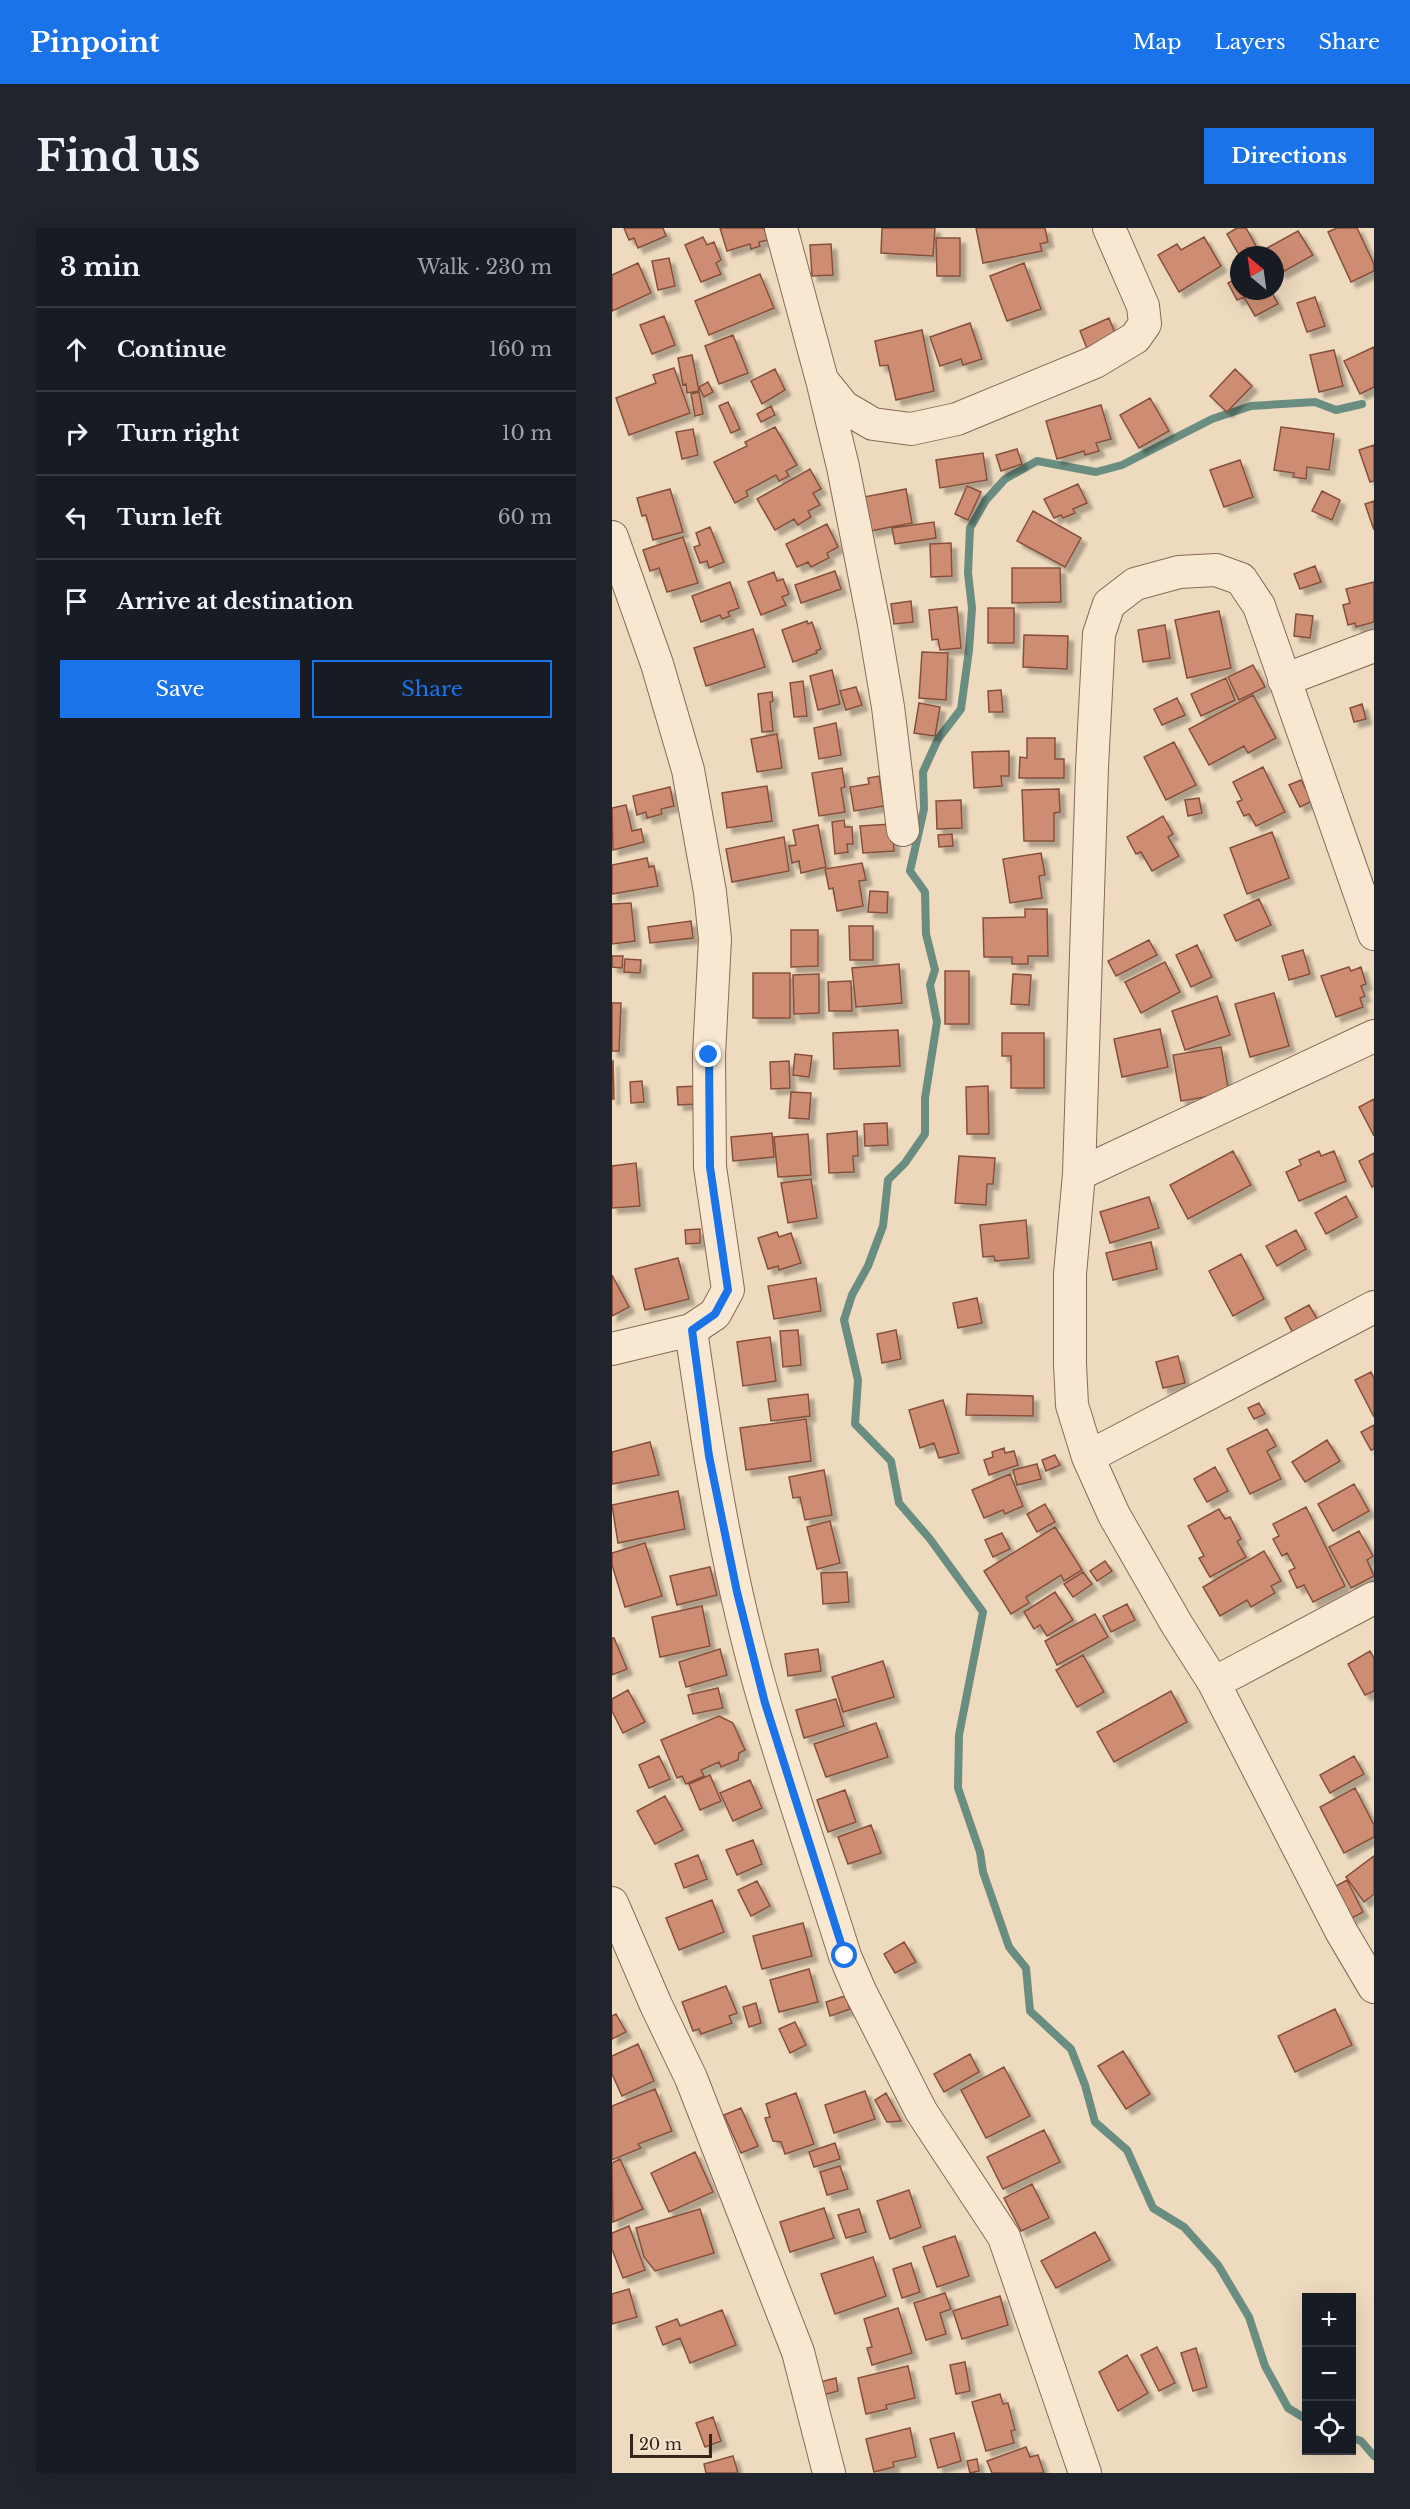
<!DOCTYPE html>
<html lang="en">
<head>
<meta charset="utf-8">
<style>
  :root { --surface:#171b24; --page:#20242c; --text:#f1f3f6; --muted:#9ea1a6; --line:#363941; --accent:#1a73e8 }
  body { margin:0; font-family:"Libre Baskerville",serif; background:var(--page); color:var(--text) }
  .controls { position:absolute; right:18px; bottom:18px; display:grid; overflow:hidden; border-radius:0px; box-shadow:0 6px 24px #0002 }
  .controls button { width:54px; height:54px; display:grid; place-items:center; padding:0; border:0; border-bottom:2px solid var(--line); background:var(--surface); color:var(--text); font:30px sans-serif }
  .compass { position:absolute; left:618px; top:18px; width:54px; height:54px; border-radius:50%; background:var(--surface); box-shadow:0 6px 24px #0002; rotate:331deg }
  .scale { position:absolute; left:18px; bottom:15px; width:82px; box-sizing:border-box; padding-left:6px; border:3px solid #36251b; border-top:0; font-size:16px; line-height:21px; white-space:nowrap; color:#36251b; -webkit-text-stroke:4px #f6e5ce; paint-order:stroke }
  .stop { position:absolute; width:18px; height:18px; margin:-14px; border:4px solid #1a73e8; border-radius:50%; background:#fff }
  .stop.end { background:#1a73e8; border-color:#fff; box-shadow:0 2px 6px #0008 }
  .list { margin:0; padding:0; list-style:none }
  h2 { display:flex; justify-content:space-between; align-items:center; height:78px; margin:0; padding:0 24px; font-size:26px }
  h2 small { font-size:20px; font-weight:400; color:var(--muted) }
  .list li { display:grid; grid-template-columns:39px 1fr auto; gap:18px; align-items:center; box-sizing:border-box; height:84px; padding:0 24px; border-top:2px solid var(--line) }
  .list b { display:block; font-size:22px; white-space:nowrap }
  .list em { font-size:20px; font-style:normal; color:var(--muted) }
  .actions { display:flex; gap:12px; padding:18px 24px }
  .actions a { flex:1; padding:14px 0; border:2px solid var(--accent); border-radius:0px; text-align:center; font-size:21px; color:var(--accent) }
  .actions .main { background:var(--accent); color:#fff }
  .icon { flex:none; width:33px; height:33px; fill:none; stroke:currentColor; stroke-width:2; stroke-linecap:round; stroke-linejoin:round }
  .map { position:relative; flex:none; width:762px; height:2245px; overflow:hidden; border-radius:0px }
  header { display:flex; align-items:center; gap:36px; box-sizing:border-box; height:84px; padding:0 30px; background:var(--accent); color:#fff }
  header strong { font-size:28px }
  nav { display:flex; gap:33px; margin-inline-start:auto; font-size:21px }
  .intro { display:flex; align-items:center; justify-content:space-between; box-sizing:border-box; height:144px; padding:0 36px }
  h1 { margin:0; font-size:42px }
  .button { padding:15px 27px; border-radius:0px; background:var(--accent); color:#fff; font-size:21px; font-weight:700 }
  main { display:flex; gap:36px; padding:0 36px }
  aside { flex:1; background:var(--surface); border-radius:0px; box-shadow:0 6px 24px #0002 }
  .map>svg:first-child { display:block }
</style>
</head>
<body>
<header>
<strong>Pinpoint</strong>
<nav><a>Map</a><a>Layers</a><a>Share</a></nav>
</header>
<div class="intro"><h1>Find us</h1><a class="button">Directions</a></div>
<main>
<aside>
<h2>3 min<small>Walk · 230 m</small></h2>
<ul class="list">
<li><svg class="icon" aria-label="ahead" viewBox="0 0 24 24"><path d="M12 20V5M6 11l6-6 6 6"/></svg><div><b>Continue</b></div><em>160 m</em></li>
<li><svg class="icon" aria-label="right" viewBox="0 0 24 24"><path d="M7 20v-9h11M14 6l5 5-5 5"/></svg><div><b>Turn right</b></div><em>10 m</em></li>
<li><svg class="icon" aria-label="left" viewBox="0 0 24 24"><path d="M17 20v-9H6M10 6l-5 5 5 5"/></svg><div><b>Turn left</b></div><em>60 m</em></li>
<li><svg class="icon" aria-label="arrive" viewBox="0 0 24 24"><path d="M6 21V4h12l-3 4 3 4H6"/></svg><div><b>Arrive at destination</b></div></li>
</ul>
<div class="actions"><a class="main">Save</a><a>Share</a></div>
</aside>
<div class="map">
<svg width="762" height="2245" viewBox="0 0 762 2245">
  <defs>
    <filter id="shadow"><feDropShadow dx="5.5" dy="5.5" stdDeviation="1.5" flood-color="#0004"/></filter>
  </defs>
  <rect width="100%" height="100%" fill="#eedabe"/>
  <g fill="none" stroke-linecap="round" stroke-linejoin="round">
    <path stroke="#698d80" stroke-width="8" d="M694,2191L676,2180L653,2138L637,2089L606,2037L572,1999L541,1980L515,1922L483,1894L473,1857L459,1821L418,1783L414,1740L397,1719L371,1644L368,1624L346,1560L347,1507L371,1384L318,1311L287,1275L279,1233L243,1196L246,1152L232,1092L240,1067L256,1038L271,998L276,952L293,935L313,906V870L325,794L318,757L323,742L314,706L313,664L298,643L312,581L311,544L326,511L349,481L357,422L360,380L356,345L358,300L374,272L393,251L425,233L484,244L510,237L600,191L639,178L703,174L724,182L750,176
      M740,2210L749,2213L762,2228"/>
  </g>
  <path fill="#ce8d73" stroke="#86503c" stroke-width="1.5" filter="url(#shadow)" d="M12,0H51L54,8L26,20L22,10L17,12Z
    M108,0H152L156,12L147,14L148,18L139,21L138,16L115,23Z
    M270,0H323L321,28L269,25Z
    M364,0H433L436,14L428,16L430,23L371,35Z
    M625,0H634L649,27H627L615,6Z
    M725,0H745L762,36V43L739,54L716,4Z
    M686,3L701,27L669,45L663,35V27H659L655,20Z
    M91,9L95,17L102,14L109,32L104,35L109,46L89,54L73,17Z
    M592,9L609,38L567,64L546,27L565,16L569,22Z
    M324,10H348V48H325Z
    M219,16L221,47L200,48L198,17Z
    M57,30L63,58L46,62L40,33Z
    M26,35L39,65L0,83V47Z
    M412,35L429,81L395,93L378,48Z
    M148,46L162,80L97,107L83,73Z
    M627,49V63H659L666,76L643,88L632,69L625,72L616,55Z
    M703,69L713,98L695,104L685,75Z
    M52,88L63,117L40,126L28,97Z
    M497,90L505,110L476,123L468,103Z
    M358,95L370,131L351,137L349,131L328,138L318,109Z
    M310,102L322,163L284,172L276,137L268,138L263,113Z
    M121,107L136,145L107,156L93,118Z
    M762,119V159L748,166L732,133Z
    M722,122L731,158L707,164L698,127Z
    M80,127L87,163L75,165L74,156L71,157L66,130Z
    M62,140L78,185L17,207L4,170L44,155L41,147Z
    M163,141L173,162L150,176L139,153Z
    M623,141L640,158L615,184L598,168Z
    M96,154L101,164L92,169L87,159Z
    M87,164L91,186L83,188L79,166Z
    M538,170L557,203L527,220L508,187Z
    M116,174L128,201L119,205L107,178Z
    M489,177L499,211L484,215L487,223L473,227L472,223L445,231L434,193Z
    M159,178L163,187L149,194L145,186Z
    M163,199L185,237L174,243L177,248L167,253L164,247L134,263L136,268L123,275L102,234L135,218L133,214Z
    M669,199L722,206L717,242L695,239L694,251L681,249L682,245L662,242Z
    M81,201L86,227L70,231L64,204Z
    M762,217V253L758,254L747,222Z
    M405,221L410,236L389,243L384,227Z
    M371,225L375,252L328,260L324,232Z
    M628,232L641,269L612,279L598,242Z
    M198,241L209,261L201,265L208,277L196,283L199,289L186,297L182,291L163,302L145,271Z
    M466,256L475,275L461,281L463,285L451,290L449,287L442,290L432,271Z
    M355,258L369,264L356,292L343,286Z
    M58,261L71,304L41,312L34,287L30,288L25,270Z
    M294,261L300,295L258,303L252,269Z
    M710,263L728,272L720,292L700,283Z
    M762,273V302L753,276Z
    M421,283L469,310L453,339L405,313Z
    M322,294L324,310L283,316L280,300Z
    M215,296L226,319L215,325L217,330L199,339L196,334L185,339L174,316Z
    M98,299L112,334L97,340L95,333L88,335L82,319L88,317L84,305Z
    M71,309L86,355L55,364L47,340L38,343L31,322Z
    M339,315L340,348L319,349L318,316Z
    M703,338L709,354L688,361L682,346Z
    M400,340H448L449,374L400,375Z
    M223,343L229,361L189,375L183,357Z
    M162,344L165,353L171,351L177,366L170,369L174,377L149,387L136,354Z
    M118,354L127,380L116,384L118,388L110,391L108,387L89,394L80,368Z
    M762,354V394L744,399L743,395L736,397L731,377L738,375L734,361Z
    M299,373L301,394L282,396L279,376Z
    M345,379L349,420L328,422L326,411L320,412L317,382Z
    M376,380H402V415H376Z
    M607,383L619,440L575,450L563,392Z
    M684,386L701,388L698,410L682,408Z
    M195,393L196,396L200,394L209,421L204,423L205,425L181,434L170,402Z
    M553,397L558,430L531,434L526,402Z
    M141,401L153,439L94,458L82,420Z
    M412,407L456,408L455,441L411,439Z
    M310,424L336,425L334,472L307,470Z
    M641,437L653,459L627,472L616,449Z
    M220,442L228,476L206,482L198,448Z
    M614,450L623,472L589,488L579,466Z
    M191,453L195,488L182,489L178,455Z
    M244,459L250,477L234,482L228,463Z
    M389,462L391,484H377L376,463Z
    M160,464L161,473L158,474L161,503L150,504L146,466Z
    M641,467L664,510L636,525L632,518L597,537L577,501Z
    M565,470L573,487L550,497L542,481Z
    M307,475L328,479L323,508L302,505Z
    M750,476L754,491L742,494L738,480Z
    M224,495L229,527L207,531L202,500Z
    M165,506L170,540L145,544L139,511Z
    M415,510H443V531H452V550H407L408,529L415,530Z
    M562,514L584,557L554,572L532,529Z
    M397,523V548H389L390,558L362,560L360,524Z
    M651,539L673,584L644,598L637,586L632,588L625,574L630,572L621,554Z
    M230,540L233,559L229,560L233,584L207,588L200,545Z
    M267,548L272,578L242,583L238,559L257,556L256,550Z
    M689,552L700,573L688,579L677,557Z
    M155,558L160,593L115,600L110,565Z
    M58,559L62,578L49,581L50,586L35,590L34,584L25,587L21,568Z
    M447,561L448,584L442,585V613H412L410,562Z
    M587,570L590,585L576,588L573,572Z
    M349,572L350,600L325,601L324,573Z
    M14,577L20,603L29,601L32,614L1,622L0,580Z
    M551,588L561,606L556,609L567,628L540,643L529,624L524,626L515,609Z
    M232,592L233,599H240L241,616H235L236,624L223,626L220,594Z
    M280,596L282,623L251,625L248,598Z
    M206,597L214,639L189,645L187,633L180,635L177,618L184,617L181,602Z
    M660,604L677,650L635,666L618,620Z
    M340,606L341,618L327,619L326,607Z
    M172,609L177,643L120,654L114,621Z
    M429,625L433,647L427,648L430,670L398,675L391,631Z
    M35,630L37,639L42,638L46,658L0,666V637Z
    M250,635L254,652L247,653L251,678L225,683L221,660L217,661L213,641Z
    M258,663L276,664L275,685L256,684Z
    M647,671L659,697L624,713L612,687Z
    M19,675L23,713L0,716V676Z
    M413,681H435L436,728H416V736H400V729H372L371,690L413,689Z
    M79,693L81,710L38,715L36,699Z
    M237,698H261V732H238Z
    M179,702H206V738L179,739Z
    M537,712L545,727L504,748L496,733Z
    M585,717L600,749L579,759L564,727Z
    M691,722L698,746L677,752L670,728Z
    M0,728H11L10,740L0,739Z
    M13,731L29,732L28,745L12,744Z
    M553,734L568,764L529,785L513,754Z
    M287,736L290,775L244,779L240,740Z
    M737,739L739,743L749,739L754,756L749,758L753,768L748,770L751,779L724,789L709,748Z
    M333,743H357V796H333Z
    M141,745H178V790H141Z
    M207,746V785L182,786L181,747Z
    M401,746L419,747L417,777L399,776Z
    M239,753L240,783H217L216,754Z
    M662,765L677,818L638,829L623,776Z
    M605,768L618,807L573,822L560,783Z
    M0,775H9L7,823H0Z
    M548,801L556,839L510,849L502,811Z
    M286,802L288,838L222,841L221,805Z
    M390,805H432V860H399V828H390Z
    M609,819L617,865L569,873L561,827Z
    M183,826L200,828L197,849L181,847Z
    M1,833L2,871H0V834Z
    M177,833L178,860L159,861L158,834Z
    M30,853L32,874L19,875L18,854Z
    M85,858V876L66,877L65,859Z
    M376,858L377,906H355L354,859Z
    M179,864L199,865L197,891L177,890Z
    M762,871V908L747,879Z
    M275,895L276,917L253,918L252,896Z
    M245,903L246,928H241L242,944L217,945L215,906Z
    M160,905L162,929L121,933L119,909Z
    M196,906L199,947L166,949L162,909Z
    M621,923L639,957L576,991L558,957Z
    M707,923L709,928L722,923L734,953L687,973L674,944L689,937L687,932Z
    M762,925V958L760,959L747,933Z
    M347,928L383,930L381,956H375L374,977L343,975Z
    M24,935L28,978L0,980V938Z
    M199,951L205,990L176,995L169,955Z
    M734,968L745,989L714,1006L703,985Z
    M537,969L547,1000L498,1015L488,984Z
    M414,992L417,1030L383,1033L382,1028L371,1029L368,997Z
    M88,1001V1015L74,1016L73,1002Z
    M684,1002L694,1021L665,1038L654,1018Z
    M165,1004L167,1009L179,1005L189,1035L167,1042L166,1038L156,1041L146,1010Z
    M539,1014L545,1041L501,1052L494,1025Z
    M629,1026L652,1071L621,1088L597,1043Z
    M66,1030L77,1071L33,1082L23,1041Z
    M0,1047L17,1079L0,1088Z
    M204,1050L209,1083L162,1091L156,1058Z
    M365,1070L370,1095L346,1100L341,1075Z
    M697,1077L708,1096L683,1109L673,1090Z
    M186,1102L189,1137L171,1139L168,1103Z
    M284,1102L289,1131L270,1135L265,1106Z
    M158,1109L164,1153L131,1158L125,1114Z
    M566,1128L573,1155L551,1160L544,1134Z
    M759,1144L762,1150V1189L743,1152Z
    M196,1166L198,1188L159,1193L156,1171Z
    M355,1166L421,1168V1188L354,1187Z
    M331,1172L347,1225L327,1230L322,1215L308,1220L297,1182Z
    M647,1175L653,1186L642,1191L636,1180Z
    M194,1191L199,1233L134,1242L128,1200Z
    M762,1197V1221L759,1222L749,1204Z
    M655,1201L664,1218L655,1223L669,1251L638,1266L615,1221Z
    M715,1212L728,1233L693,1254L680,1234Z
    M38,1214L47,1247L0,1256V1224Z
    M392,1220L393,1225L402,1223L406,1237L377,1247L372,1232L381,1229L380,1224Z
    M443,1227L448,1237L434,1243L430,1232Z
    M425,1236L429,1251L405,1257L401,1242Z
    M603,1239L616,1263L595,1274L582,1251Z
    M212,1242L220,1287L193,1292L188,1269L181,1270L177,1249Z
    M398,1246L411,1278L393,1286L391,1282L372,1290L360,1262Z
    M742,1256L757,1283L721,1303L706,1276Z
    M66,1263L73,1301L6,1315L0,1277Z
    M433,1276L443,1294L425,1304L415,1286Z
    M694,1279L733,1358L701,1374L692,1357L685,1360L677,1343L683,1340L675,1325L670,1328L661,1311L667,1308L661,1296Z
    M607,1281L613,1291L618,1289L629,1311L625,1313L634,1329L598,1349L587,1330L592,1328L576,1298Z
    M218,1293L228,1335L205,1341L195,1299Z
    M443,1299L470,1342L452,1353L449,1347L414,1369L417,1375L399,1386L372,1343Z
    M747,1303L761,1328L755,1332L762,1348L739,1360L717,1319Z
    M390,1305L398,1321L381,1329L373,1312Z
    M33,1315L50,1368L13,1379L0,1337V1325Z
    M652,1323L669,1353L659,1358L663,1365L639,1379L635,1372L608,1388L591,1359Z
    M493,1333L500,1343L485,1353L478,1343Z
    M98,1339L105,1367L65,1377L58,1348Z
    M235,1344L237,1374L211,1376L209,1345Z
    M471,1344L480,1356L461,1369L452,1356Z
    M443,1364L461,1392L435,1408L428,1397L422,1401L412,1384Z
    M515,1376L523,1392L499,1404L491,1388Z
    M90,1378L98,1418L48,1429L40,1389Z
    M483,1386L496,1409L445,1437L433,1413Z
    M0,1410H2L15,1441L0,1447Z
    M108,1421L115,1447L74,1459L67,1434Z
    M206,1421L209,1443L176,1448L173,1426Z
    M758,1423L762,1430V1463L753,1467L736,1436Z
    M471,1427L492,1464L465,1479L444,1442Z
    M271,1433L282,1469L231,1484L220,1449Z
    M106,1460L111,1480L81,1486L76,1467Z
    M16,1462L33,1494L11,1505L0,1483V1471Z
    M559,1463L575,1494L502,1534L485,1504Z
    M224,1471L232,1498L192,1510L184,1482Z
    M107,1488L121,1495L133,1522L127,1525L126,1532L109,1539L107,1534L89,1542L92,1548L74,1556L70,1548L65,1550L49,1512Z
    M264,1495L276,1529L214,1549L202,1516Z
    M47,1528L58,1551L37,1560L27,1537Z
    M742,1528L752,1546L718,1565L708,1547Z
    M98,1547L109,1573L88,1582L77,1556Z
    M138,1552L150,1580L121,1593L108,1565Z
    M743,1560L762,1597V1609L732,1625L708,1579Z
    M233,1562L244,1594L216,1604L205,1572Z
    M53,1568L71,1602L43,1616L25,1583Z
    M259,1597L269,1625L236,1636L226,1609Z
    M141,1612L150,1636L125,1647L114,1622Z
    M86,1627L95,1651L72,1660L63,1636Z
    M762,1628V1666L752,1674L734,1649Z
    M735,1652L751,1684L738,1691L722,1659Z
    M145,1653L158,1678L139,1688L126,1662Z
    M100,1672L112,1704L67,1722L54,1690Z
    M191,1695L200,1728L150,1741L141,1708Z
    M292,1714L304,1734L283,1745L272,1726Z
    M197,1741L206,1774L167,1784L158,1752Z
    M114,1758L125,1785L117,1788L120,1795L89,1806L87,1801L81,1803L70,1774Z
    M233,1768L238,1781L218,1788L214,1774Z
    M144,1775L149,1795L137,1799L131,1779Z
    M723,1781L740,1817L683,1844L666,1808Z
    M4,1786L14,1804L0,1811V1788Z
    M183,1794L194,1817L178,1825L167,1801Z
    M26,1816L42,1853L10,1868L0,1846V1828Z
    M511,1823L538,1866L514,1881L486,1838Z
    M358,1826L367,1844L332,1864L322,1846Z
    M392,1839L418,1888L374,1910L349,1862Z
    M43,1861L60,1903L26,1916L29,1920L0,1932V1878Z
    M253,1863L263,1891L222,1905L213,1877Z
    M184,1865L202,1916L173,1926L169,1914L161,1913L153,1890L158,1889L154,1876Z
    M274,1865L289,1893L275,1894L263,1872Z
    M129,1880L146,1918L129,1925L112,1887Z
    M432,1902L448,1934L391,1961L375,1929Z
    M223,1915L228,1931L202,1939L197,1924Z
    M83,1924L101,1964L57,1984L39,1945Z
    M8,1931L31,1981L1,1994L0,1935Z
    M228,1938L236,1961L215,1967L208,1944Z
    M420,1956L437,1990L409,2003L392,1970Z
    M297,1962L309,1999L278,2011L265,1973Z
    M212,1980L222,2010L178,2024L168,1994Z
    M88,1981L102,2025L43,2043L32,2029L24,2000Z
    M247,1981L254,2004L234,2010L226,1987Z
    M17,1998L33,2042L11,2050L0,2021V2005Z
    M483,2004L498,2032L444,2060L429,2033Z
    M343,2008L357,2048L325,2059L311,2019Z
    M261,2029L274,2068L223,2086L209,2046Z
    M299,2035L308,2064L290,2070L281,2041Z
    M17,2061L25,2089L0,2096V2066Z
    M333,2065L339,2081L328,2085L334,2106L314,2112L302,2075Z
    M388,2068L396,2097L350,2111L341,2083Z
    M286,2080L300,2125L260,2137L255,2120L260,2119L252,2091Z
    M110,2082L124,2117L78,2135L68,2110L51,2117L44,2099L65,2091L68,2098Z
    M545,2119L563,2155L547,2163L529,2127Z
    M584,2120L595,2159L581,2163L569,2125Z
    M515,2127L536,2165L506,2183L487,2144Z
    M353,2134L358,2163L344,2166L338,2137Z
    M296,2138L303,2170L274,2177L275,2181L254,2186L246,2150Z
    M224,2150L226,2163L211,2167L208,2154Z
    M388,2166L391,2176L396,2175L403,2202L399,2203L402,2215L374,2223L360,2174Z
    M101,2189L109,2213L93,2219L84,2195Z
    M298,2200L304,2229L281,2234L282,2239L262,2244L254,2211Z
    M342,2205L349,2233L326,2240L318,2211Z
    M414,2219L418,2229L426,2227L432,2245H380L375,2233Z
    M121,2228L126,2245H94L92,2236Z
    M365,2231L367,2243L358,2245L355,2233Z"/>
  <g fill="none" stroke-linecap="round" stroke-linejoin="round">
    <g stroke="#876a56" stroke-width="34">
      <path id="minor" d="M169,0L210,152L232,179L261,196L299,201L345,191L483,134L523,110L533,96L531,78L497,0
        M211,156L231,239L262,396L276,479L291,602
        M0,309L45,436L76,542L98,664L103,711L97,827L98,939L116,1062L103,1086L79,1102L0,1121
        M672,452L762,418
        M762,706L647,378L629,351L604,342L567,344L523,356L497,376L487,406L480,539L467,946L458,1046V1136L460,1177L476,1229L502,1287L564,1395L602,1455L729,1703L762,1759
        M467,946L762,808
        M79,1102C97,1228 117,1354 153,1476C178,1561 207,1644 233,1728L248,1763L309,1883L392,2009L473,2245
        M476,1229L762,1079
        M602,1455L762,1370
        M0,1675L44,1777L79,1850L186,2124L217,2245"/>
    </g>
    <use href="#minor" stroke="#f9e8d1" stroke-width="32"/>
  </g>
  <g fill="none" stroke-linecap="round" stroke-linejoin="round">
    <path stroke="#1a73e8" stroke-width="8" d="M97,827L98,939L116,1062L103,1086L80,1102L97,1228L125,1364L153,1475L233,1728"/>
  </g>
</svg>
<div class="controls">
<button>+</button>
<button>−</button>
<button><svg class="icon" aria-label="locate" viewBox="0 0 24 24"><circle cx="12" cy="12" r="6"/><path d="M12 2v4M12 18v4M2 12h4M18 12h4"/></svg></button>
</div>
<svg class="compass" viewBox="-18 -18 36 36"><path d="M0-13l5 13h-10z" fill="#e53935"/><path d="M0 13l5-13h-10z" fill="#9ea1a6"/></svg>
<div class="scale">20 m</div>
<div class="stop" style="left:233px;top:1728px"></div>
<div class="stop end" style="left:97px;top:827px"></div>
</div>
</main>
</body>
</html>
